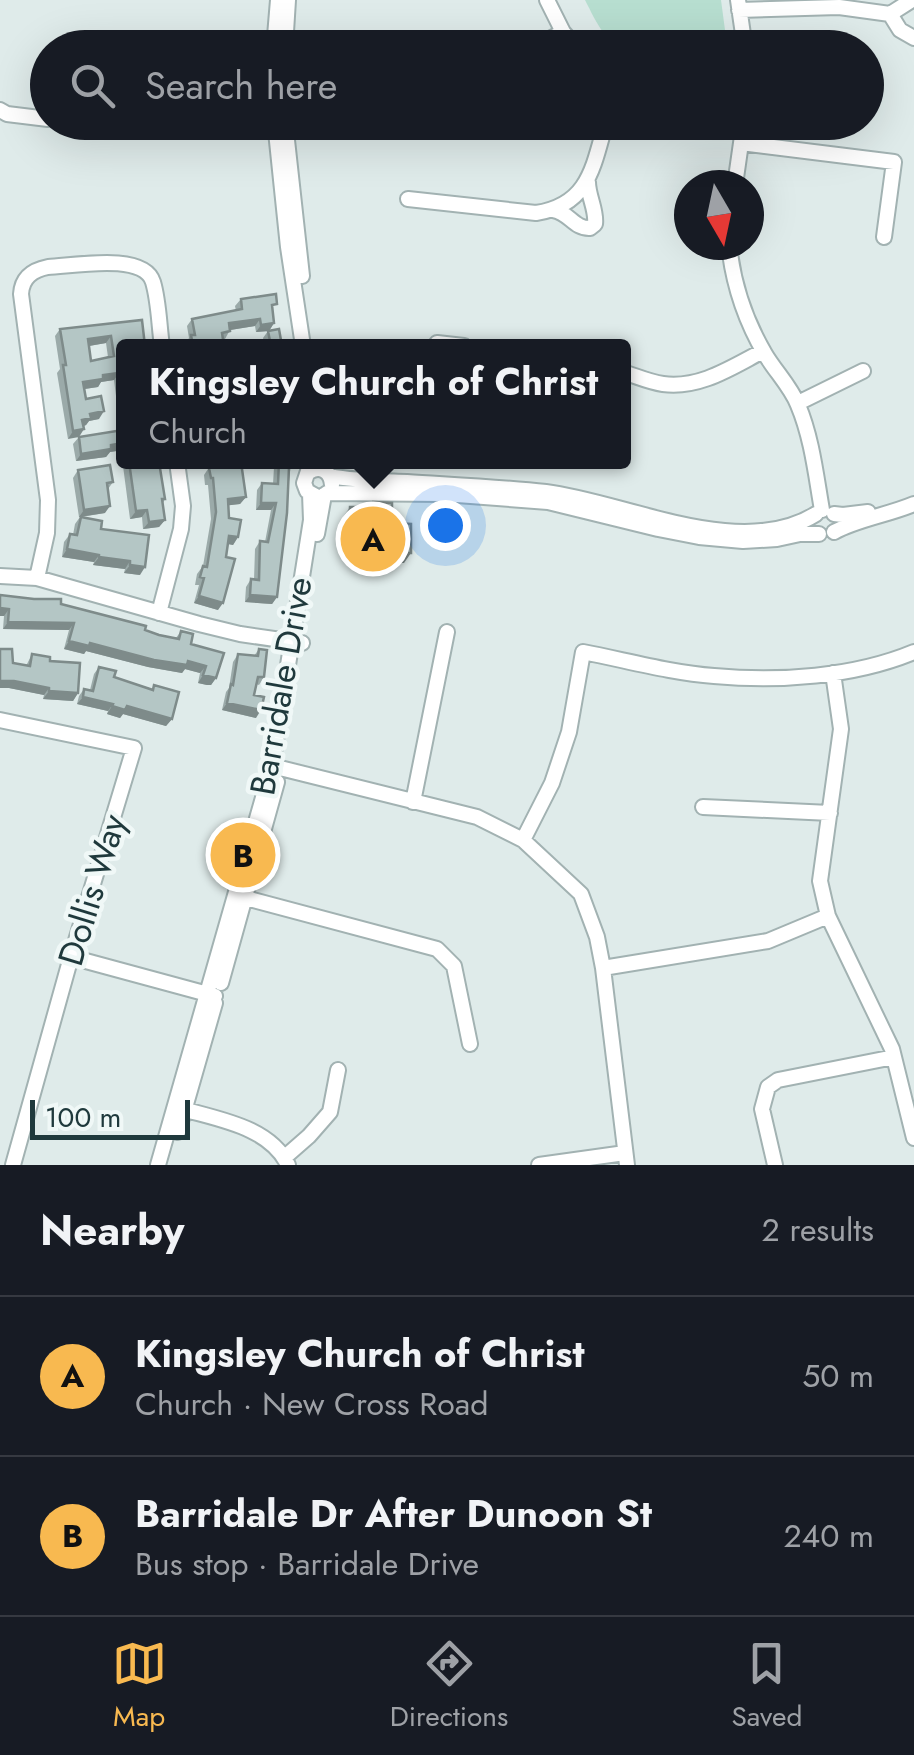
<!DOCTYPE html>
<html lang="en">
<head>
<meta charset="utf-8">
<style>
  :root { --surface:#171b24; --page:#242831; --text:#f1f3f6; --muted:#9ea1a6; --line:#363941; --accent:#f8b950 }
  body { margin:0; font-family:Jost,sans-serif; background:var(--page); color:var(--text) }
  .compass { position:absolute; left:674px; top:170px; width:90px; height:90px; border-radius:50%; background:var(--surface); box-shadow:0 10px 40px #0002; rotate:171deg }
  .scale { position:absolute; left:30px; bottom:25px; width:160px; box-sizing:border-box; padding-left:10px; border:5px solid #1f393c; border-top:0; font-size:28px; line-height:35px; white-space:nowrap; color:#1f393c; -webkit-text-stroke:8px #f0f8f7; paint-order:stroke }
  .you { position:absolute; left:445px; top:525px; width:35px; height:35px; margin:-25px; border:8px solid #fff; border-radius:50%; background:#1a73e8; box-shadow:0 0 0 15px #1a73e833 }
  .badge { display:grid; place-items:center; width:65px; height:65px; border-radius:50%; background:var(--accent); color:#111; font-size:32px; font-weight:700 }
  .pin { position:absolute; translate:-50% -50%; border:5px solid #fff; box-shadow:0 2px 10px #0006 }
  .popup { position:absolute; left:116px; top:339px; width:515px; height:130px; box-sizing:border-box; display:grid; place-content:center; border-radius:10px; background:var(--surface); filter:drop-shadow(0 2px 8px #0005); font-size:32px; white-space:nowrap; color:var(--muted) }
  .popup b { font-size:38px; color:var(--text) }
  .popup::after { content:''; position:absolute; left:50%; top:100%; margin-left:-20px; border:20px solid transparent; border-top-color:var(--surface) }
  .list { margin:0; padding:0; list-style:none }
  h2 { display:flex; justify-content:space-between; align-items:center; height:130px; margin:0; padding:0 40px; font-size:42px }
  h2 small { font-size:32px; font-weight:400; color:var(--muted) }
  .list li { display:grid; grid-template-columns:65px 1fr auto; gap:30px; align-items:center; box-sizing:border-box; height:160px; padding:0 40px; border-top:2px solid var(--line) }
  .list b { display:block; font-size:38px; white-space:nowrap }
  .list p { margin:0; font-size:32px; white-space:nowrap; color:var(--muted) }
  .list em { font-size:32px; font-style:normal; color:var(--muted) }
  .icon { flex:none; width:55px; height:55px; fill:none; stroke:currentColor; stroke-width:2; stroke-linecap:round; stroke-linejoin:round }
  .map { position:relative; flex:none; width:914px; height:1165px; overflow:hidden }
  .search { position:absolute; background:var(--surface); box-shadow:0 10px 40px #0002; left:30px; right:30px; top:30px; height:110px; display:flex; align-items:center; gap:25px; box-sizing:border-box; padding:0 35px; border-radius:55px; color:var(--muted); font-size:38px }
  .sheet { height:450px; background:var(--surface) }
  nav { display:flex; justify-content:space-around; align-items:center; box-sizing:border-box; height:140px; border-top:2px solid var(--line); background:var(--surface); font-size:28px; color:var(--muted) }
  nav a { display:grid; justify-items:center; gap:5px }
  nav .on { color:var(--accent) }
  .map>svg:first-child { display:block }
</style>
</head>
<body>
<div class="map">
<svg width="914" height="1165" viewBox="0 0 914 1165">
  <rect width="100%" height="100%" fill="#dfebea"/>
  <path fill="#b7ded0" d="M585,0H721L727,45L725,48C703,48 635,52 619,45C602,38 593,15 585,0Z"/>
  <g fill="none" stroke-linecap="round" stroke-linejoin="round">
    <g stroke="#a2b2b2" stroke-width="18">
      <path id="minor" d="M547,0L563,32L577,48
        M738,0L745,48
        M739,10L839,7L890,14L912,0
        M890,14L900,30L914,38
        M274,48L278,0
        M285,48L288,0
        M533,48L563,32
        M0,110L7,114L48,119
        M208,122H276
        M275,122L288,247L303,346
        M285,122L302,276
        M741,143L894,162L884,237
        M735,185L744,122
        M408,199L536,213C589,205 593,167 606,122
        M553,210C569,212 574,229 590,228L595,224C597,211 588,196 588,182
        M729,245C733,283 745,320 765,354C775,371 791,387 798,405C812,438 816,476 822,510
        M437,343L464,346
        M623,372C636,376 649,382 663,384C700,389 732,367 763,351
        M798,403L863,371
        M311,462L304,483L307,491L316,496
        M309,472C320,465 331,471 332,485
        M330,476C355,481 382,481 407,482C453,485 500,487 546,492C626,502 740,561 816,514
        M327,493L444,494L548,502L658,529L699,537L743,541L777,539L800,534H819
        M834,514L843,515L868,512
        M834,532C858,519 888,515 914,504
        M317,534L324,495
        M0,576L37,578L199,624L240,634L302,643
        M37,578L47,533L48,500L21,294C22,277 33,270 48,267C73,266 144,252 153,282C159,302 159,326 162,346
        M159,613L181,529L183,506L177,462
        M833,673L841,729L820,881L828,916L892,1049L914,1138
        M0,720L134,748L71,957L13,1165
        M272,766L477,817L523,840L581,894L597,937L603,968L627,1165
        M413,802L447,632
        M703,807L830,813
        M523,840L552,783L569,732L583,652C625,660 671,673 714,676C778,682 854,677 914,652
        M238,896L437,949L454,966L470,1044
        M71,957L215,996
        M603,968L768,941L828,916
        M221,983L277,782
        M176,1107C214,1119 269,1125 288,1165
        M178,1132L215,1003
        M285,1157L309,1136L330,1112L338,1070
        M158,1165L272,766L311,520L310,494
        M539,1165L625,1153
        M775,1165L762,1109L768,1087L778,1080L894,1057"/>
    </g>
    <use href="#minor" stroke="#fff" stroke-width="14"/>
  </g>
  <path fill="#9baaa9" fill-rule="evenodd" d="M241,299L272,311L274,323L269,331L282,346H251L252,344L264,342L263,338L268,331L256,332L255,326L230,330L225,339H223L224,346H187L186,343L189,338L187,326L192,319L236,311L235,306Z
    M142,320L123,346V450L110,452L106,457L76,461L73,444L79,437L118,431L120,428L114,380L101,382L98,387L84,389L86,399L99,419L89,421L86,425L68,439L57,373L60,369L55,336L60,329ZM106,343L108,357L91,361L89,346Z
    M127,462H159L165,499L163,503L165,520L159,527L143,529L142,517L130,519L123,466Z
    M207,462H241L246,497L240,504L228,505L229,518L238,537L233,545L228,544L218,610L194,603L199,585H195L197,574L203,566L211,519L208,485H205L204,475L208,469Z
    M268,462H291L277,597L272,604L245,602L246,587L251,579L254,580L255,549L260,541L265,542L271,510H256L257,490L262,483L273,484L274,467L269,468Z
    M78,470L113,482L108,489L105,513L81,517L101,529L140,575L124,573L125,569L93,565L94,562L62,557L64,542L70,534L73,535L75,524L80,517H79L73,478Z
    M373,502L392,523L404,563L371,562L372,546L342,545L343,517L350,507H369Z
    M0,595L61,604L159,635L176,638L181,631L216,678L211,685H207L198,683L200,673L185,669L182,673L148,667L86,651L84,654L64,649L69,630L3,629L4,616H0Z
    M259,649L264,677L259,685L256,684L254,695L256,718L222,710L226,692L229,688L233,662L238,654L254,656Z
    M32,654L50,661L78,693L73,701L43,699L44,695L9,688L13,663L26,666Z
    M99,667L114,677L152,689L154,685L172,719L166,726L123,714L120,718L107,714L108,711L77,704L79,696L84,689L90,690L94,674Z"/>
  <path fill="#7e8b8a" d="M260,319L255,326L224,331L229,323Z
    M274,323L269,331L256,332L261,325Z
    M111,336L106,343L83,347L88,339Z
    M119,373L114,380L101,382L98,387L78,390L83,382L103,375Z
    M104,411L99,419L89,421L86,425L77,427L82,420L90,414Z
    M84,429L79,437L68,439L73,431Z
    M123,443V450L110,452L106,457L76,461L81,454Z
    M246,497L240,504L223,506L228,499Z
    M261,503H276L271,510H256Z
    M110,506L105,513L79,517L84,510Z
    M147,510L142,517L130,519L136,511Z
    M165,520L159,527L143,529L149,522Z
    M349,535L379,536L372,546L342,545Z
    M229,536L238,537L233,545L224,543Z
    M67,549L99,555L94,562L62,557Z
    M378,553H411L404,563L371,562Z
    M99,557L130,561L125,569L93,565Z
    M130,565L145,567L140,575L124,573Z
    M250,595L277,597L272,604L245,602Z
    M199,596L223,603L218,610L194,603Z
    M0,608L9,609L4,616H0Z
    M8,622L74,623L69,630L3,629Z
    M69,641L90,643L188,661L206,666L200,673L185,669L182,673L148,667L86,651L84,654L64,649Z
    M203,675L216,678L211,685H207L198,683Z
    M0,681H14L49,688L44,695L9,688H0Z
    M49,691L78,693L73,701L43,699Z
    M83,697L113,704L108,711L77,704Z
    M227,703L261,710L256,718L222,710Z
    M112,706H127L172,719L166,726L123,714L120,718L107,714Z"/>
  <path fill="#b4c6c5" stroke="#7e8b8a" stroke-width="2.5" fill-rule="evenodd" d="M276,294L277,304L272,305L274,323L261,325L260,319L229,323L230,331L222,333L224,346H193L191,335H195L192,319L242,309L241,299Z
    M142,320L145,346H123V402L119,373L103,375V379L83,382L86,399L101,396L104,411L90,414L91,418L82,420L84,429L73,431L63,365H66L60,329ZM111,336L114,356L91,361L88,339Z
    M279,329L282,346H253L252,344L270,341L268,331Z
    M122,425H123V443L111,445V449L81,454L79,437L123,430Z
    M129,462H159L165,499H162L165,520L149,522L147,510L136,511Z
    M213,462H241L246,497L228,499L229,518L241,520L238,537L229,536L226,557L235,559L223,603L199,596L204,578L200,577L203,566L207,567L216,512L213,478H211L209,468L214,467Z
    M279,462H291V466L289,467L287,513L277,597L250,595L251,579L259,580L260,541L268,542L276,503H261L262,483L278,484Z
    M110,465L113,482L107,483L110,506L84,510L78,470Z
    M373,502L392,503V523L411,524V553H378L379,536L349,535L350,507H372Z
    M81,517L102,521L101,529L149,535L145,567L130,565V561L99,557V555L67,549L70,534L77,535Z
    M0,595L34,599H61V604L146,626L145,630L159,635L179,639L181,631L193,634L191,644L224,653L216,678L203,675L206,666L188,661L187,665L154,660L90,643L89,646L69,641L74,623L8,622L9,609L0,608Z
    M0,649H12L13,663L30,666L32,654L50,657V661L80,663L78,693L49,691V688L14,681H0Z
    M259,649L267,650L264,677H258L254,695L264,697L261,710L227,703L231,684L233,685L238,654L258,656Z
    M99,667L116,671L114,677L153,690L154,685L179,692L172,719L127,706L125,710L112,706L113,704L83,697L84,689L93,691Z"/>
  <g text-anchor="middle" stroke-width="9" stroke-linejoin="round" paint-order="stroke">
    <g font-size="35" fill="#1f393c" stroke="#f0f8f7">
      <text transform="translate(281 686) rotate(-80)" y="12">Barridale Drive</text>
      <text transform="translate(92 890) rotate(-73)" y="12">Dollis Way</text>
    </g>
  </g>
</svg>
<svg class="compass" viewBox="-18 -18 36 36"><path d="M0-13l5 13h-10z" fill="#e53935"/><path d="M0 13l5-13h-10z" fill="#9ea1a6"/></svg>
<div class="scale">100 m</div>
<div class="you"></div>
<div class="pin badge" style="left:373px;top:539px">A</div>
<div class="popup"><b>Kingsley Church of Christ</b>Church</div>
<div class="pin badge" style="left:243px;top:855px">B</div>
<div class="search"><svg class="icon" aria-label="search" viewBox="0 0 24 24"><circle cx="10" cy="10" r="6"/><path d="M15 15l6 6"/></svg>Search here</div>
</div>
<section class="sheet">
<h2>Nearby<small>2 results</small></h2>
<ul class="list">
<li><span class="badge">A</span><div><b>Kingsley Church of Christ</b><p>Church · New Cross Road</p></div><em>50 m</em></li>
<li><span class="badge">B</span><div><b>Barridale Dr After Dunoon St</b><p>Bus stop · Barridale Drive</p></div><em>240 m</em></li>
</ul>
</section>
<nav>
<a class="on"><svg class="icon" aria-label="map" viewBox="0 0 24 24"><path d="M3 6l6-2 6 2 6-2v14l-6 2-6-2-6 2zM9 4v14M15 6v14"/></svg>Map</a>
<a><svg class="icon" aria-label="directions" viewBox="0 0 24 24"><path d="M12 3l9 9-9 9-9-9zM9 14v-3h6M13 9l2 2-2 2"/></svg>Directions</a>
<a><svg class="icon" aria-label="saved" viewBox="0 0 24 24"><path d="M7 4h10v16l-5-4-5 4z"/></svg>Saved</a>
</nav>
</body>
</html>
